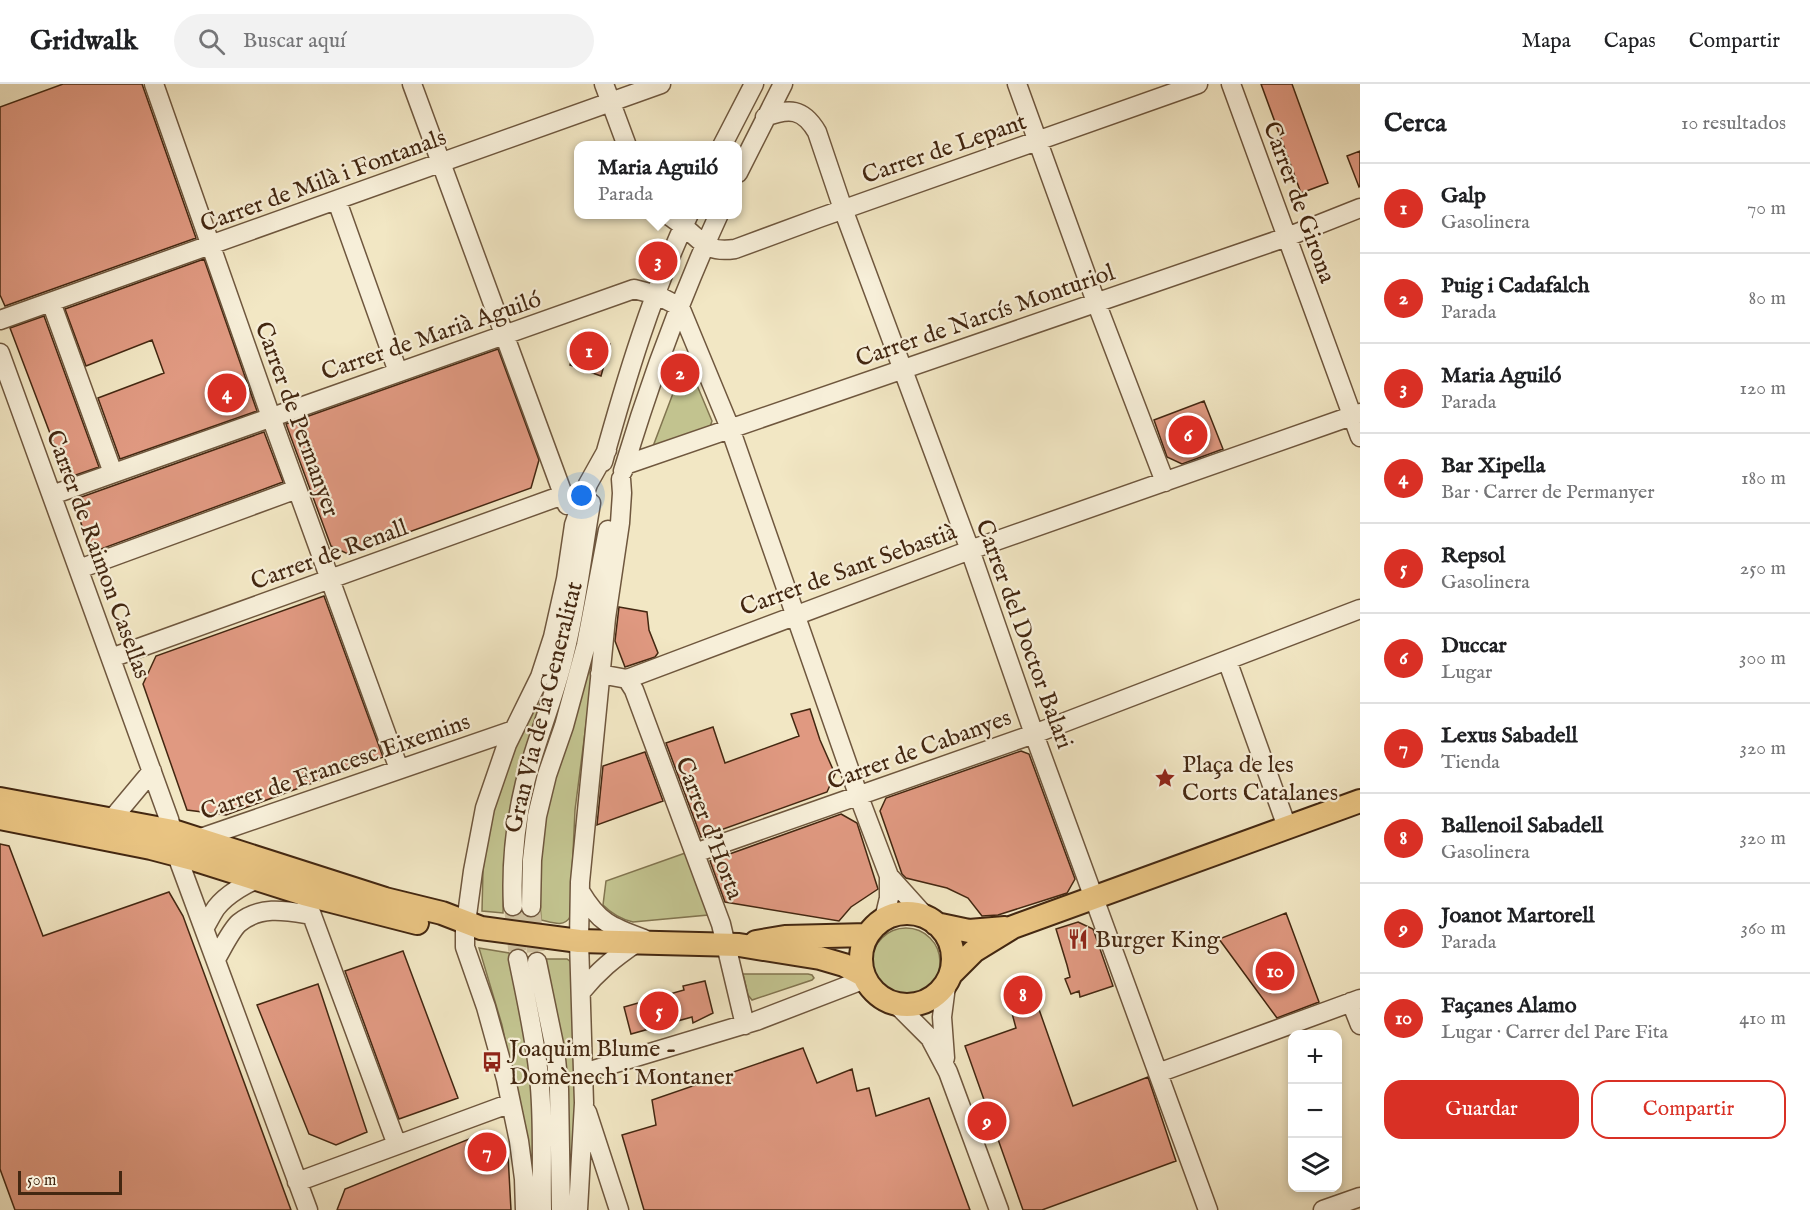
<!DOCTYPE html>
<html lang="es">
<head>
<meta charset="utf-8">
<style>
  :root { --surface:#fff; --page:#f2f2f2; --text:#202124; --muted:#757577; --line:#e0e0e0; --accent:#d93025 }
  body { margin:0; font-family:"IM FELL English",serif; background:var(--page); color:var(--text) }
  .controls { position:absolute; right:18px; bottom:18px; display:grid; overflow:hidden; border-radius:12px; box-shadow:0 3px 9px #0003 }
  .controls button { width:54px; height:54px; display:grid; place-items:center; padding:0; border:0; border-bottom:2px solid var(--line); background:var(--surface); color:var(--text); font:30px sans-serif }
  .scale { position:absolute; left:18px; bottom:15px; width:104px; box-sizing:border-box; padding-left:6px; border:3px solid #432711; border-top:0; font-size:16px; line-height:21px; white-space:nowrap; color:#432711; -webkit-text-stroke:4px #f7efd9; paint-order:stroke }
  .you { position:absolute; left:582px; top:412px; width:21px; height:21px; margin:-15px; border:4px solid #fff; border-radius:50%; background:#1a73e8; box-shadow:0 0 0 9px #1a73e833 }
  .badge { display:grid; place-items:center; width:39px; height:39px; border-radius:50%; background:var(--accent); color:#fff; font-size:20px; font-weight:700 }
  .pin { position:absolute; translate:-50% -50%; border:3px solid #fff; box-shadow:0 2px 6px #0006 }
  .popup { position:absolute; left:574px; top:57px; width:168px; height:78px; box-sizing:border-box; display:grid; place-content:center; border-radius:12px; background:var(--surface); filter:drop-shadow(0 2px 4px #0005); font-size:20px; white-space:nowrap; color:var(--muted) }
  .popup b { font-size:22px; color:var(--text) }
  .popup::after { content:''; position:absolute; left:50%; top:100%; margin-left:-12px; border:12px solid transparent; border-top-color:var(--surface) }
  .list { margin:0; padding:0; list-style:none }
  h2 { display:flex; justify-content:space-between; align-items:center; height:78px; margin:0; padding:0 24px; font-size:26px }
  h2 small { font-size:20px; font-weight:400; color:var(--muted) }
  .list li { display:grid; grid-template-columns:39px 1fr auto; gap:18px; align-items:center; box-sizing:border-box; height:90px; padding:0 24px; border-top:2px solid var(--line) }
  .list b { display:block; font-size:22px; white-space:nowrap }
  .list p { margin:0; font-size:20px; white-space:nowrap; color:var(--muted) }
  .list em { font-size:20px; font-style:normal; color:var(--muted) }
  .actions { display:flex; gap:12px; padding:18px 24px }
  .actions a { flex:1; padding:14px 0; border:2px solid var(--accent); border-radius:18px; text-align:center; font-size:21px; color:var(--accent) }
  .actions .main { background:var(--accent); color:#fff }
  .icon { flex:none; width:33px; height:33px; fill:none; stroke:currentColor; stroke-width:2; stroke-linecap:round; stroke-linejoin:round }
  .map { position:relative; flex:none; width:1360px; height:1126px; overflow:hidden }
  header { display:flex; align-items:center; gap:36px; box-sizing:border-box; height:84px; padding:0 30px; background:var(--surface); border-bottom:2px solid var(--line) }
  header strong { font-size:28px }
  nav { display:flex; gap:33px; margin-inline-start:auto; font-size:21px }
  .search { width:420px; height:54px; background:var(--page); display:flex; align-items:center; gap:15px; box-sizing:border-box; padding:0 21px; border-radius:33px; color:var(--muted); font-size:22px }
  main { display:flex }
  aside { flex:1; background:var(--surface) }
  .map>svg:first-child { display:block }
</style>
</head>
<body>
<header>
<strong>Gridwalk</strong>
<div class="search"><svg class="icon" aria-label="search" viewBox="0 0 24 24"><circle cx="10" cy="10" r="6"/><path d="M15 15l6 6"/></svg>Buscar aquí</div>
<nav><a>Mapa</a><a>Capas</a><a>Compartir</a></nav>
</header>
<main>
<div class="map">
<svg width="1360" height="1126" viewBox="0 0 1360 1126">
  <rect width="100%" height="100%" fill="#f2e7c4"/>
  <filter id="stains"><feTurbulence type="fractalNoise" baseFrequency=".00333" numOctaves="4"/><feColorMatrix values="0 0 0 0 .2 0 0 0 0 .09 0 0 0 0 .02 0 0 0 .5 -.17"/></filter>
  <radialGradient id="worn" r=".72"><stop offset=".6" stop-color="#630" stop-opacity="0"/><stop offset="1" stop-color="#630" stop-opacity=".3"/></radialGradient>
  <path fill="#c2c38f" stroke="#827550" stroke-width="1.5" d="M686,275L712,337L710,343L652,365Z
    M569,514L504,789L503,829L482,827L483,786L488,744L497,706Z
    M600,532L575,726L570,833C564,844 551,838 541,836L539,795L542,750L549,714Z
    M688,768L708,831L633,838C620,835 612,830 603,821L606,797Z
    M872 878a34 34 0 1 1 68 0a34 34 0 1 1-68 0Z
    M479,864L509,869C521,921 531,972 534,1024C536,1058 534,1092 534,1126L519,1022L502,941Z
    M544,875H567L571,878L577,982L571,1126Z
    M743,890H808L812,891L814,894L812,896L752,916L748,911Z"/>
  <path fill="#e09981" stroke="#432711" stroke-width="1.5" d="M63,0H142L196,154L5,222L0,211V23Z
    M1261,0H1292L1328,99L1301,109Z
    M1360,67V102L1359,103L1347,72Z
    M204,175L257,327L120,375L98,314L164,289L152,256L86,282L65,225Z
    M44,232L99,383L67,394L10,244Z
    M579,248L610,260L601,292L570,281Z
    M498,265L539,376L531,404L348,470L331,462L286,340Z
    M1204,317L1223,365L1182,380L1167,373L1154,336Z
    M264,348L283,398L93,468L90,465L73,416Z
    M324,512L383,673L226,731L187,726L143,600L156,572Z
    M619,523L647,528L649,546L658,569L655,573L625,583L615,557Z
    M810,625L820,656L835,690L827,708L701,753L666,659L713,643L725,679L799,652L791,630Z
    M1021,667L1029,670L1075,795L1067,809L998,831L982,832L968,814L947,804L906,794L902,790L880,727L886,714Z
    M645,668L663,717L597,741L603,682Z
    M841,730L857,739L878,805L851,823L839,837L725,818L710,777Z
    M0,760L9,762L43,852L169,808L183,832L291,1126H15L0,1085Z
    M1286,829L1319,918L1277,934L1219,855Z
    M1078,838L1093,845L1113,902L1080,913L1079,907L1071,910L1065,895L1070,893L1067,881L1056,845Z
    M403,867L458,1014L399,1035L345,887Z
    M705,897L713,929L693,939L692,933L631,950L624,923L684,906L683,902Z
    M318,900L367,1048L336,1061L309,1050L257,921Z
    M1035,914L1073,1022L1148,993L1176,1077L1042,1126H1023L965,962L1016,944L1010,922Z
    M803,964L817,999L852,985L857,1007L869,1004L876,1032L929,1014L970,1126H644L622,1051L656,1041L652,1016Z
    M479,1051L508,1071L511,1126H337L345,1105Z"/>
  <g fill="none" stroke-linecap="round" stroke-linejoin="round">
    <path stroke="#cfc1a0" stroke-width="18" stroke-dasharray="18 9" stroke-linecap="butt" d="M513,822L518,875
      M531,823L537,878"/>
    <g stroke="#6f573e" stroke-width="21">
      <path id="minor" d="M154,0L271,333L399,685
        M412,0L567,421
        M604,0L627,62
        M1017,0L1096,218L1165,398
        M1231,0L1360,353
        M765,33C789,24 803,24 817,48L843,125L970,466L1034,650L1208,1126
        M722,62L754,0
        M738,89L783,0
        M337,117L398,288
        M667,130C672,134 678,138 683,142C703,158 706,169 735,165L819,134L1198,0
        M51,218L113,389
        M0,236L661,0
        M0,269L169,735L180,780L308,1126
        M603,378C626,295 652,209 689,130
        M625,381L1287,153L1360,124
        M623,387C649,300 681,213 719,130
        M52,411L634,205L657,211L680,223L730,344L859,713L889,792L925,832
        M79,485L297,405
        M111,574L563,411
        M1227,576L1287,743
        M600,590L627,595L634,606L721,840L745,941
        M627,595L970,466L1360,329
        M112,735L152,687
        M192,757L514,646
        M695,769L1034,650L1360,525
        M580,807C599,839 611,843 644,855
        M304,810L397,1061
        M513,822C511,780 515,740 525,699C536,656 554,615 564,572C577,522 582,470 591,419
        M531,823L532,776L537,732L547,691L564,642L586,561L608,446
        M884,835L889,814V792
        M204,845C208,838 212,830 216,824C225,812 250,795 265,794
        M216,875C222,865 231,846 239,839C261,821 287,827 312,831
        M518,875C526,914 535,953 539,993C544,1037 541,1082 542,1126
        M537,878L555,965L559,1005L561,1126
        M581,908C598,887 614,874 636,859
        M1351,918L1360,941
        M895,919L930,954L948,988L999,1126
        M945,974L942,933L946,902
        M583,989L756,937L865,895
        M1158,989L1360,915
        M587,1028L619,1126
        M297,1098L511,1019
        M525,1126L524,1095L519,1057L506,995L486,923L465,863V846L473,787L485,724L507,660L540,593L553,553L566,495L574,441L588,400L607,366
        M578,1126L584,1019L579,857L580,798L606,534L620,439L622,409L621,395
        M1323,1126L1360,1113"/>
    </g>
    <g stroke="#432711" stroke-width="26">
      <path id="major" d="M0,715L173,747L385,815L442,829L481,844L579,857L739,861L820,874L844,881L863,891
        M0,734L151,764L193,775L304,810L417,839
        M861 875a46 46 0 1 1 92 0a46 46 0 1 1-92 0Z
        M936,840L969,847L1005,844
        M756,858L785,853L868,851
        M951,890L974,867L1013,843L1360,717"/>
    </g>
    <use href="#minor" stroke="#f7efd9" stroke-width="18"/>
    <use href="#major" stroke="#e9c482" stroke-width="22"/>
  </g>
  <defs>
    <g id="sight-bare" transform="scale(1.62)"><path d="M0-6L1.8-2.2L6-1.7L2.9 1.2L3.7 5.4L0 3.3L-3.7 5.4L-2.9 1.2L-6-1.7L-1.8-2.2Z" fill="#8f2418" stroke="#f7efd9" stroke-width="2.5" paint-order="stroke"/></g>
    <g id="restaurant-bare" transform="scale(1.62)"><path d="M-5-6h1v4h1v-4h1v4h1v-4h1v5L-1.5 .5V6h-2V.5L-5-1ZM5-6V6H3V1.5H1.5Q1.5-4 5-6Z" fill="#8f2418" stroke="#f7efd9" stroke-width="2.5" paint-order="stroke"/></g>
    <g id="bus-bare" transform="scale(1.62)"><path d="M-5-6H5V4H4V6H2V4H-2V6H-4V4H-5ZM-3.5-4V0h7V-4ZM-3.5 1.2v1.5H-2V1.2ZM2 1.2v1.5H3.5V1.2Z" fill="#8f2418" stroke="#f7efd9" stroke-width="2.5" paint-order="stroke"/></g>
  </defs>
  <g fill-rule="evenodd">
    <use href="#sight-bare" x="1165" y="694"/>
    <use href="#restaurant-bare" x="1078" y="855"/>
    <use href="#bus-bare" x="492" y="978"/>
  </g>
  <g text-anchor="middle" stroke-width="4.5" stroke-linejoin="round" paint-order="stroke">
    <g font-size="24" fill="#432711" stroke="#f7efd9">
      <text transform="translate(944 64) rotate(-19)" y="8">Carrer de Lepant</text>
      <text transform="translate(323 96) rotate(-20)" y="8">Carrer de Milà i Fontanals</text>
      <text transform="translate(1300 118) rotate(70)" y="8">Carrer de Girona</text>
      <text transform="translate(985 231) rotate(-19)" y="8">Carrer de Narcís Monturiol</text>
      <text transform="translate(431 251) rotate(-19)" y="8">Carrer de Marià Aguiló</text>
      <text transform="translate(298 335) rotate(70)" y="8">Carrer de Permanyer</text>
      <text transform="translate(99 470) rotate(70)" y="8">Carrer de Raimon Casellas</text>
      <text transform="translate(329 470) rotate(-20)" y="8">Carrer de Renall</text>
      <text transform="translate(848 485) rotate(-20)" y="8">Carrer de Sant Sebastià</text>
      <text transform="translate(1025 550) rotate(70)" y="8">Carrer del Doctor Balari</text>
      <text transform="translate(543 623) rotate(-76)" y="8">Gran Via de la Generalitat</text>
      <text transform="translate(919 665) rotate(-20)" y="8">Carrer de Cabanyes</text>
      <text transform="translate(335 682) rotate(-19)" y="8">Carrer de Francesc Eixemins</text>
      <text transform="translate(710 744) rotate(69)" y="8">Carrer d'Horta</text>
    </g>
    <g font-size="24" fill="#432711" stroke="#f7efd9" text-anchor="start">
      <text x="1182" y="688">Plaça de les<tspan x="1182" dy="28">Corts Catalanes</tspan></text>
      <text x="1095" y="863">Burger King</text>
      <text x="509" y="972">Joaquim Blume -<tspan x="509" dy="28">Domènech i Montaner</tspan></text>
    </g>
  </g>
  <rect width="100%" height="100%" filter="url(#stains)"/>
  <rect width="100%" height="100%" fill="url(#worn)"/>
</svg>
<div class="controls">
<button>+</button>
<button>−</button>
<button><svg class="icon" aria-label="layers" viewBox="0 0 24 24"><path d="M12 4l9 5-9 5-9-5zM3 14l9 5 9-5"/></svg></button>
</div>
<div class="scale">50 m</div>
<div class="you"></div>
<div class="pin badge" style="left:589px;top:267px">1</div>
<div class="pin badge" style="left:680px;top:289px">2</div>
<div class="pin badge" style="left:658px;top:177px">3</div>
<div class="popup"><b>Maria Aguiló</b>Parada</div>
<div class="pin badge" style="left:227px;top:309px">4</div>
<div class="pin badge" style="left:659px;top:927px">5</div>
<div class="pin badge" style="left:1188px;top:351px">6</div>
<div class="pin badge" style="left:487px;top:1068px">7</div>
<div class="pin badge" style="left:1023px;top:911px">8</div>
<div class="pin badge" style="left:987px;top:1037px">9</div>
<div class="pin badge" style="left:1275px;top:887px">10</div>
</div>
<aside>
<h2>Cerca<small>10 resultados</small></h2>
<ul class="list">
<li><span class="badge">1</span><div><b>Galp</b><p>Gasolinera</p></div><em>70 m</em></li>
<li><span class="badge">2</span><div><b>Puig i Cadafalch</b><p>Parada</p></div><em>80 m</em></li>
<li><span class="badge">3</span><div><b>Maria Aguiló</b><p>Parada</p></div><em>120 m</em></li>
<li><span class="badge">4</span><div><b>Bar Xipella</b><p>Bar · Carrer de Permanyer</p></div><em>180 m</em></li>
<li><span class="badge">5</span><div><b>Repsol</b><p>Gasolinera</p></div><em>250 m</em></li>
<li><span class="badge">6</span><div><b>Duccar</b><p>Lugar</p></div><em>300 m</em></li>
<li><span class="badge">7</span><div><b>Lexus Sabadell</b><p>Tienda</p></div><em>320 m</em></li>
<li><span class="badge">8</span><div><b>Ballenoil Sabadell</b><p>Gasolinera</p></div><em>320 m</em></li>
<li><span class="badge">9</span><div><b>Joanot Martorell</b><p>Parada</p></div><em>360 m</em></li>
<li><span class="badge">10</span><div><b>Façanes Alamo</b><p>Lugar · Carrer del Pare Fita</p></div><em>410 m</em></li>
</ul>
<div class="actions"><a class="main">Guardar</a><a>Compartir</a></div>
</aside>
</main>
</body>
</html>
